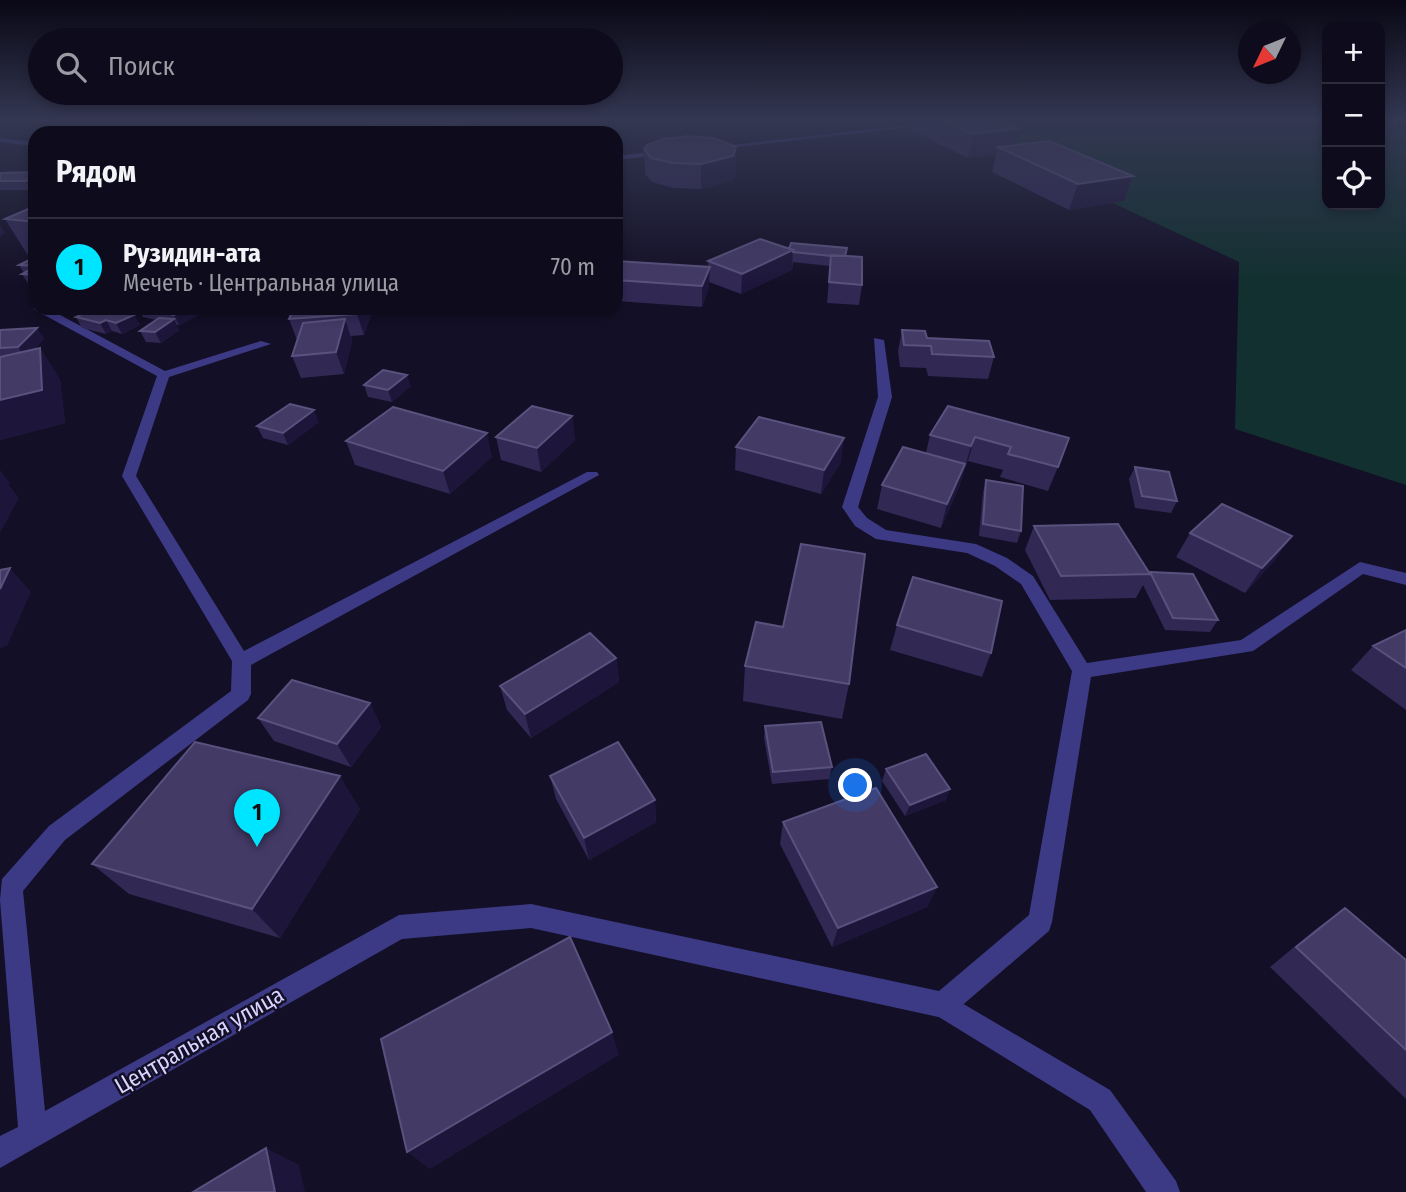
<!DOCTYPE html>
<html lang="ru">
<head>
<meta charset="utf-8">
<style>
  :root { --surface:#0e0b1c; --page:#1c1929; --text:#f1f3f6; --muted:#9b9ba3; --line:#2e2b3b; --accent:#00e5ff }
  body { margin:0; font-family:"Fira Sans Condensed",sans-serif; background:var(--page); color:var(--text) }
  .controls { position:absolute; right:21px; top:21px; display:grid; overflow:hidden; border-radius:14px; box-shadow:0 4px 10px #0003 }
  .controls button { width:63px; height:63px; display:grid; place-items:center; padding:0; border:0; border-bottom:2px solid var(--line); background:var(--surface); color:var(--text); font:35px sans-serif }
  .compass { position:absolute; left:1238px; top:21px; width:63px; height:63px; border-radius:50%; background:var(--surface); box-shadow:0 4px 10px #0003; rotate:227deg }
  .you { position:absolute; left:856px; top:786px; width:24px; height:24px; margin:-18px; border:5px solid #fff; border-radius:50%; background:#1a73e8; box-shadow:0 0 0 10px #1a73e833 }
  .badge { display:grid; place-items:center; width:46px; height:46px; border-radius:50%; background:var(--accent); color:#111; font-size:23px; font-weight:700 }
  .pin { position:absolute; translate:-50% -58px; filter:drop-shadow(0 2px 4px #0008) }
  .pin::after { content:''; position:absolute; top:37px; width:24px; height:21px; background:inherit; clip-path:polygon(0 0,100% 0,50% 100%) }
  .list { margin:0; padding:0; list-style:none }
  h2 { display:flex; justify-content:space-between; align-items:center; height:91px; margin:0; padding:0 28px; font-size:30px }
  h2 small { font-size:23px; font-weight:400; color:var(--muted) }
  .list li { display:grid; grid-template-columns:46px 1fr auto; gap:21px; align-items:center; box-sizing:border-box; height:98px; padding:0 28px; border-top:2px solid var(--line) }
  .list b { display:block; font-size:26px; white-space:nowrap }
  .list p { margin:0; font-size:23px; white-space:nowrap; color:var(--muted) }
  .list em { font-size:23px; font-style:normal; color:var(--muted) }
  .icon { flex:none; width:38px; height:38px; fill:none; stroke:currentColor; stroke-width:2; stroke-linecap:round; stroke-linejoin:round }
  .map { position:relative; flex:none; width:1406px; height:1192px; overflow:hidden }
  .search { position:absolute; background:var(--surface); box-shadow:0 4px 10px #0003; left:28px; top:28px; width:595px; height:77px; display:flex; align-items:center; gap:18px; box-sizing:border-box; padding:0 24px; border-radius:38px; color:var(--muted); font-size:26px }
  .panel { position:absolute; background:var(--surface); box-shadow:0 4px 10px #0003; left:28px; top:126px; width:595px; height:189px; border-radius:21px }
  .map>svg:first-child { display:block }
</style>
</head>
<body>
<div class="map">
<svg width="1406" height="1192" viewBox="0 0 1406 1192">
  <rect width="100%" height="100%" fill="#130f26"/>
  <path fill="#12302f" d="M933,119H1327V205H1380V119H1406V485L1235,429L1239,262Z"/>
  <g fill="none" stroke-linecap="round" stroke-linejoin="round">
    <path fill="#3d3a85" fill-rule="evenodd" d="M943,992L1110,1090L1176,1181L1180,1192H1146L1090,1110L934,1014L930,1005L934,996Z"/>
    <path fill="#3d3a85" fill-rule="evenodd" d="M960,119H984L710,150L706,148Z
      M0,138L35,142V146L0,142Z
      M671,150L668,154L616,160V156Z
      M35,306V308H47L165,371L261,341L271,344L169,377L136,476L244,651L587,472H597L599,475L251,665V694L248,700L65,840L23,891L45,1111L399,915L531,904L939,991L1029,915L1072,671L1021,584L995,566L967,553L876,539L855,526L842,507L878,397L874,338L884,340L892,397L858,507L867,518L886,530L976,544L1007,558L1033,576L1087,663L1241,640L1360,562L1406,573V585L1363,574L1253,651L1091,677L1052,922L1049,931L952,1014L943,1018L531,928L402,939L0,1168V1136L18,1127L0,900L2,879L49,826L231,691L232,661L122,476L157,376L35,310L33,308Z"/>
  </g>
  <path fill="#312854" d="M913,119H996L1015,145L1133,176L1124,201L1069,210L992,172L996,154L968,158L911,130Z
    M644,149L736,172L733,180L701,189L673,188L652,182L645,174Z
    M35,162V172L30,164Z
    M35,172V187L31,190H0V173Z
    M35,206V255L27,254L5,219Z
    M847,248L846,256L862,285L859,305L827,303L830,266L793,262L792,270L741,294L709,282V287L702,307L616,301V261L708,266V261L789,249Z
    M35,257V294L22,274L24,273L19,265Z
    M111,308L134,315L140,325L122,334L112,331L106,334L82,328L76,317L78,316L74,310Z
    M138,308H212L179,325H176L179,330L161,343L146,342L140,331L156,320L143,317Z
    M371,314L364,335L351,336L352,341L344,374L301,378L292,356L297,340L289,319Z
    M37,328L44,339L33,350L40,348L60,380L65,423L0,440V330Z
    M902,330L927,338L994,357L988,379L928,376L926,368L900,367L898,351Z
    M364,385L411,386L392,402L368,397Z
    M948,406L1058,467L1048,491L1000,477L1003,470L968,461L964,470L959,487L941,528L877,509L882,485L926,453L930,435Z
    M572,416L575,440L541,472L501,460L496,437Z
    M319,422L288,445L263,438L257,426Z
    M346,441L492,457L450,494L355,465Z
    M736,447L841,462L821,494L735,470Z
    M1135,467L1177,501L1171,513L1135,508L1129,479Z
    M986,480L1021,531L1017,543L979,536L983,492Z
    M1034,526L1149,573L1150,572L1218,620L1210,632L1165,630L1143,585L1136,598L1050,600L1025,550Z
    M1190,533L1275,560L1245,593L1176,557Z
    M897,625L991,653L982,677L890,650Z
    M1406,630V710L1351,670L1373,646Z
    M616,658L619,682L531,738L507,710L500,686Z
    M745,666L849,684L842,719L743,701Z
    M370,703L381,727L351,767L274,741L258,718Z
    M765,726L832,767L829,779L772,784L764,738Z
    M886,769L946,800L905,816L882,781Z
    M550,776L655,800L656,822L589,860L556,799Z
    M360,809L280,938L129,894L92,864Z
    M783,822L937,887L927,907L832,947L780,844Z
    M1345,908L1406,960V1099L1270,967L1317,928Z"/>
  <path fill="#1d163a" d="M515,119L517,133L370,132Z
    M1019,129L1013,152L998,147L996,154L968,158L973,134Z
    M736,147V172L733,180L701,189V164Z
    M35,176V187L31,190L26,181Z
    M1133,176L1124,201L1069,210L1078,184Z
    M0,224L5,233L0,237Z
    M793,250L792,270L741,294L742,274Z
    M710,267L709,287L702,307V286Z
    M187,308H212L179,325L174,315Z
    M359,308H369L371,314L364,335L357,314Z
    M134,315L140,325L122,334L116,323Z
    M174,319L179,330L161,343L155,332Z
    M345,319L352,341L344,374L336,352Z
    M106,320L112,331L106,334L100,323Z
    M37,328L44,339L25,358L18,347Z
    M40,348L60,380L65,423L0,440V400Z
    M407,375L411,386L392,402L388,390Z
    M314,410L319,422L288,445L283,433Z
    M572,416L575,440L541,472L537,448Z
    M487,433L492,457L450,494L443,471Z
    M975,437L968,461L964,470L971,446Z
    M844,438L841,462L821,494L824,470Z
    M965,464L959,487L941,528L947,504Z
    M0,470L10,483L9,485L19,498L0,533Z
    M1292,536L1275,560L1245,593L1262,568Z
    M10,568L31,592L7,646L0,648V589Z
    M616,658L619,682L531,738L525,714Z
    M370,703L381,727L351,767L337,744Z
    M340,776L360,809L280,938L252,909Z
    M950,789L946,800L905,816L910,805Z
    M655,800L656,822L589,860L584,838Z
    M937,887L927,907L832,947L838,928Z
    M612,1032L619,1055L430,1169L407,1152Z
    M266,1148L299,1165L305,1192H275Z"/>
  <path fill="#433a66" stroke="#5a527e" stroke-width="2" d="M367,119H511L370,132Z
    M940,119H996L1019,129L973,134Z
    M688,136L714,138L736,147L733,156L701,164L673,163L651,158L644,149L647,145L663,139Z
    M1049,141L1133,176L1078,184L998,147Z
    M35,172V176L26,181H0V173Z
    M35,206V222L5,219Z
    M760,239L793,250L742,274L708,261Z
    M791,243L847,248L845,256H831L793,252V250L789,249Z
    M831,255L862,257V285L829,282Z
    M35,257V266L19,265Z
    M616,261L710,267L702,286L616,280Z
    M35,267V275L22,274Z
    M79,308H109L134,315L116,323L106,320L100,323L76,317L85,313L74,310Z
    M144,308H187L174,315Z
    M294,308H359L357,314L289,319Z
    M159,318L174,319L155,332L140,331Z
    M345,319L336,352L292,356L303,323Z
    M37,328L18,347L0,348V330Z
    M902,330L925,331L927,338L989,341L994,357L932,354L931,346L904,345Z
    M40,348L42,390L0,400V357Z
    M383,370L407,375L388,390L364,385Z
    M290,404L314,410L283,433L257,426Z
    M532,406L572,416L537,448L496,437Z
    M948,406L1069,438L1058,467L1008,454L1011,447L975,437L971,446L930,435Z
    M393,407L487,433L443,471L346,441Z
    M759,417L844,438L824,470L736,447Z
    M903,447L965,464L947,504L882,485Z
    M1135,467L1169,472L1177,501L1142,496Z
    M986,480L1023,486L1021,531L983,524Z
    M1222,504L1292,536L1262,568L1190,533Z
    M1118,524L1150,574L1061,576L1034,526Z
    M801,544L865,554L849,684L745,666L756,622L783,627Z
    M10,568L0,589V570Z
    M1150,572L1193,574L1218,620L1173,618Z
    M913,577L1002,601L991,653L897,625Z
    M1406,630V668L1373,646Z
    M590,633L616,658L525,714L500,686Z
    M292,680L370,703L337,744L258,718Z
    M821,722L832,767L773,772L765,726Z
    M195,742L340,776L252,909L92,864Z
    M618,742L655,800L584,838L550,776Z
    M926,754L950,789L910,805L886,769Z
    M876,788L937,887L838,928L783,822Z
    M1345,908L1406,960V1050L1296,947Z
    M570,937L612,1032L407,1152L381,1039Z
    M266,1148L275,1192H193Z"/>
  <linearGradient id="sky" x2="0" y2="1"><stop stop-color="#0a0815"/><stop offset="0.42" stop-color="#333752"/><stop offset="1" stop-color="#333752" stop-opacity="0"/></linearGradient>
  <rect width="1406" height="286" fill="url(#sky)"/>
  <g text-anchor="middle" stroke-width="5" stroke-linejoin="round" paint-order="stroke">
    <g font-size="23" fill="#d9d4ff" stroke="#130f26">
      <text transform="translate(199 1040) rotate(-30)" y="8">Центральная улица</text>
    </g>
  </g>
</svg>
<div class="controls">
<button>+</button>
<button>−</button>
<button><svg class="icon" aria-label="locate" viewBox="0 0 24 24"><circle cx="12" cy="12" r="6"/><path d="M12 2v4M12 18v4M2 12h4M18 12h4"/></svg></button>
</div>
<svg class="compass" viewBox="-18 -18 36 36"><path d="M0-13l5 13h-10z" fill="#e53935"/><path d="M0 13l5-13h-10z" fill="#9b9ba3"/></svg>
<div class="you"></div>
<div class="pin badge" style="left:257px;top:847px">1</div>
<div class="search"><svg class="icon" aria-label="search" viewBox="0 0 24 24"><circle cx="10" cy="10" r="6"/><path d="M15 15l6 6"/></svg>Поиск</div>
<section class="panel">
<h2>Рядом<small></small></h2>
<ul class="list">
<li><span class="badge">1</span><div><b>Рузидин-ата</b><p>Мечеть · Центральная улица</p></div><em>70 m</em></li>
</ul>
</section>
</div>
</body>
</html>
